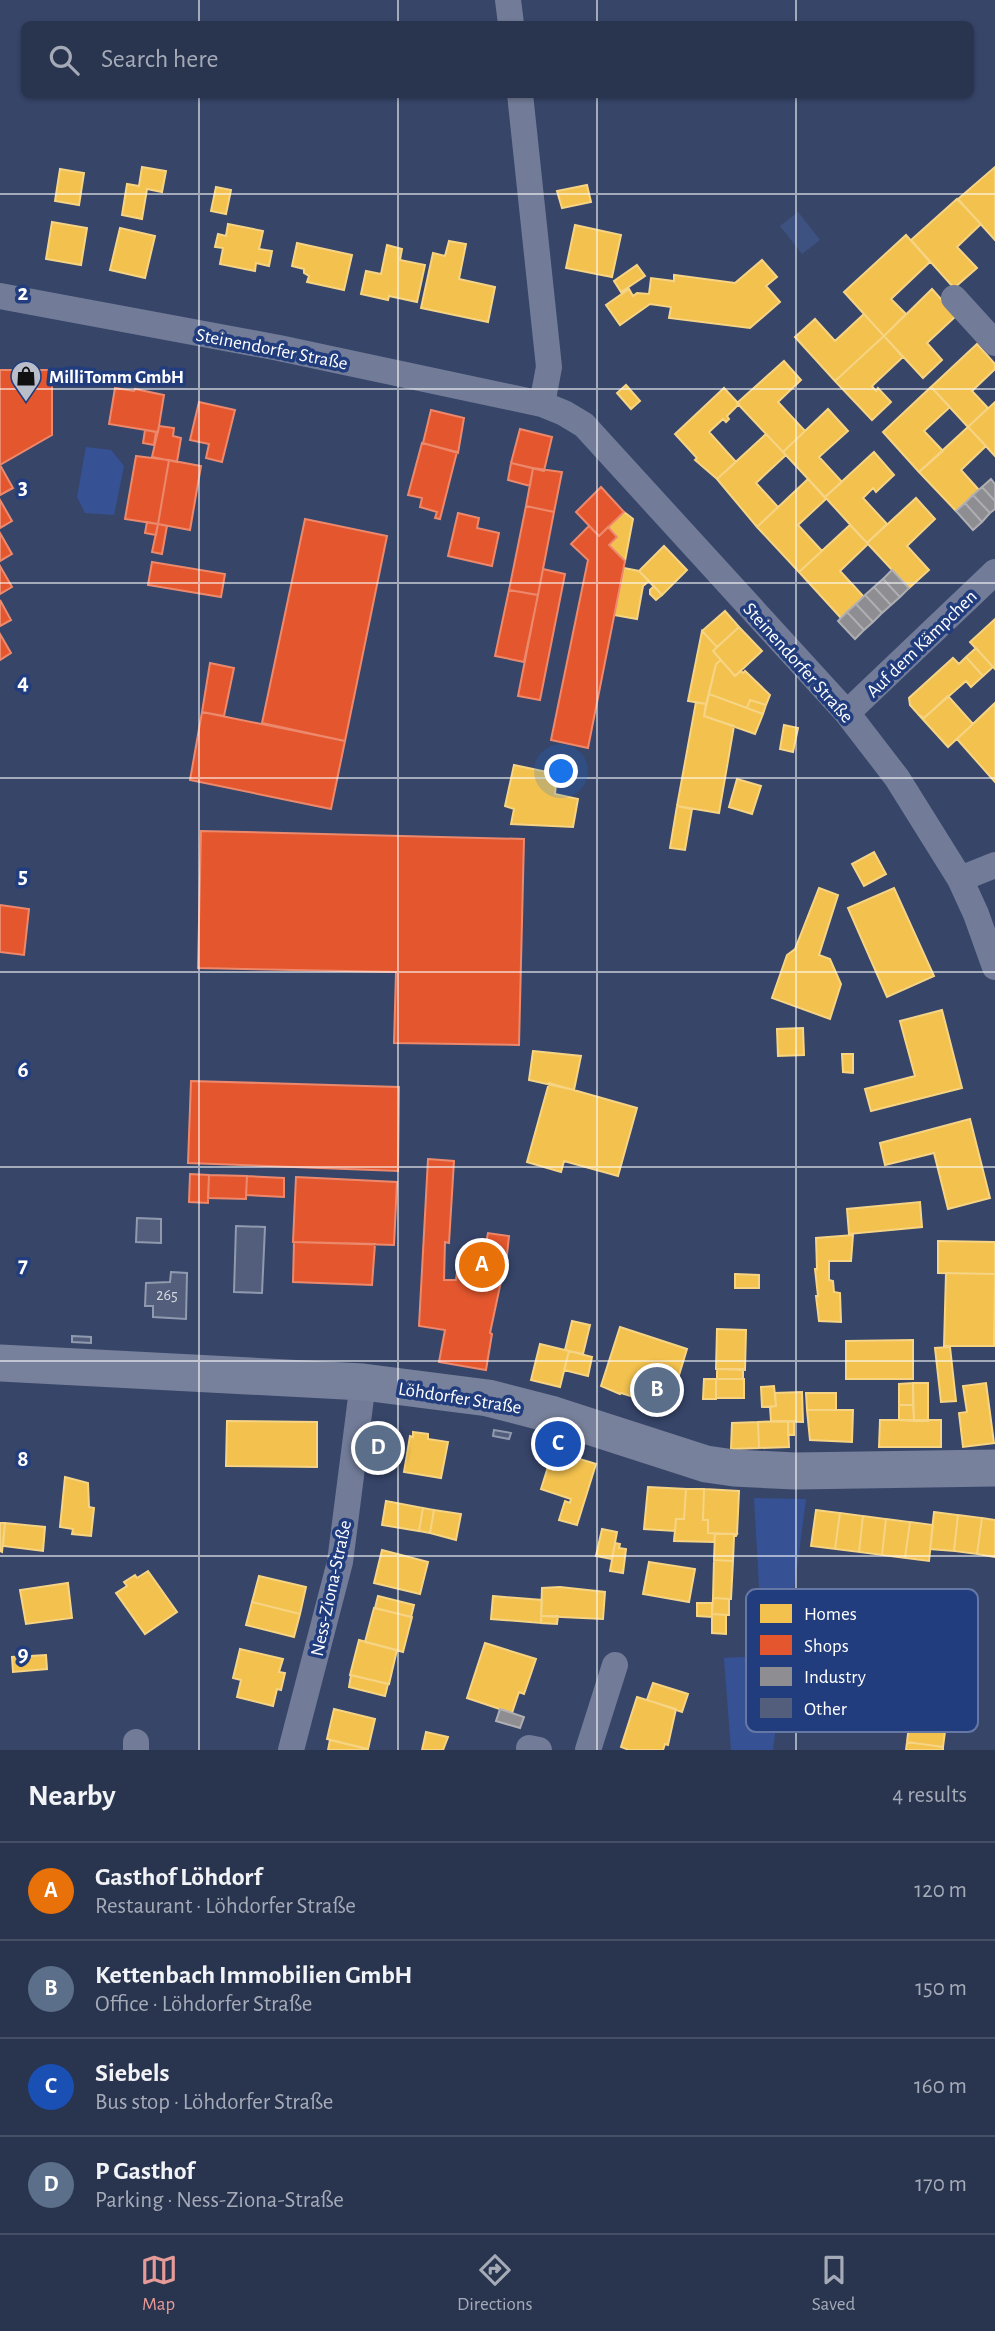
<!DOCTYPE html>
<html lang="en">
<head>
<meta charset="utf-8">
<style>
  :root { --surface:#29344f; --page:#353f59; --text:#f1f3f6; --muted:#a5aab7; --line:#454f66; --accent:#e69b98 }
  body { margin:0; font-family:"Alegreya Sans",sans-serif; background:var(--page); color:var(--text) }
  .you { position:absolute; left:562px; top:772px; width:24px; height:24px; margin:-18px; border:5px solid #fff; border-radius:50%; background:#1a73e8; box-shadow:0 0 0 10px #1a73e833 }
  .badge { display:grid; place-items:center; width:46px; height:46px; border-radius:50%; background:var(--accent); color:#fff; font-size:23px; font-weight:700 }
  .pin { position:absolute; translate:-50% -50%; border:4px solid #fff; box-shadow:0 2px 7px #0006 }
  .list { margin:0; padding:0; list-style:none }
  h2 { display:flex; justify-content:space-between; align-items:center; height:91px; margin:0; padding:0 28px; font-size:30px }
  h2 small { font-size:23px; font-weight:400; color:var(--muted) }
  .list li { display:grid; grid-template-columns:46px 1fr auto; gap:21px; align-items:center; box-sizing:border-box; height:98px; padding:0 28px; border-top:2px solid var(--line) }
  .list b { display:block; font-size:26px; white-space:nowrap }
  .list p { margin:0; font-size:23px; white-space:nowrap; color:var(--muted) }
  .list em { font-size:23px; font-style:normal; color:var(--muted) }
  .icon { flex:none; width:38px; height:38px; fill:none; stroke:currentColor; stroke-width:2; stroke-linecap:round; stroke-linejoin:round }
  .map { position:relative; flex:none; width:995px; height:1750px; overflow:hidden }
  .search { position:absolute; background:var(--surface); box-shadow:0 2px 5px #0004; left:21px; right:21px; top:21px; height:77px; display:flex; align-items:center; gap:18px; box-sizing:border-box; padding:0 24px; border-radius:10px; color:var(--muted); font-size:26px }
  .sheet { height:483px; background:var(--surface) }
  nav { display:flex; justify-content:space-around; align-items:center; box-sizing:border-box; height:98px; border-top:2px solid var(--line); background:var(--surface); font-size:19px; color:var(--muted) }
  nav a { display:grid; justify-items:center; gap:4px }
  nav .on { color:var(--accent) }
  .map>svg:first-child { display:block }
</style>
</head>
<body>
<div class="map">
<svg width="995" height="1750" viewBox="0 0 995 1750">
  <rect width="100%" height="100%" fill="#374569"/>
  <path fill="#365295" d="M86,447L111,450L124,466L114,515L85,513L77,497Z
    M754,1498L806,1499L773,1750H731L724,1658L763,1656Z"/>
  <path fill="#3e5281" d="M798,212L820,240L802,254L780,226Z"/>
  <path fill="#f2c14e" stroke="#f6d483" stroke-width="2" d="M142,167L166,171L162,192L147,189L142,219L122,215L127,184L139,186Z
    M995,167V240L958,199Z
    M60,169L84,173L79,205L55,201Z
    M587,185L591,202L562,208L557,191Z
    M216,187L231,190L226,214L211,211Z
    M957,199L981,224L957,247L977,268L954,288L911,240Z
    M52,222L87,228L81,265L46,259Z
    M228,224L263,231L259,249L272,251L269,266L256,263L255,271L220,264L223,248L215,247L218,234L226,236Z
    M575,225L621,235L612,277L566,268Z
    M120,228L155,236L145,278L110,270Z
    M906,235L930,262L891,299L906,314L884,336L844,292Z
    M449,241L466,244L459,279L495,287L488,322L421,308L433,253L445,256Z
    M297,243L352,255L344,290L307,282L309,276L304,273V269L292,266Z
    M387,245L402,249L400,260L425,265L417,302L389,296L388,300L361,294L366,271L381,274Z
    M762,260L777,277L766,286L780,302L750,328L669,318L671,307L650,304L620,325L606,305L629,289L633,296L637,293L649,294L651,278L674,281V275L735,283Z
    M637,265L645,276L621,292L614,281Z
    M932,289L956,316L927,343L942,360L923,378L884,336Z
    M864,314L884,336L835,381L795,337L815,319L835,341Z
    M884,336L903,357L872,386L876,391L878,388L891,402L872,420L835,381Z
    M977,344L995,364V369L972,391L988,408L968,427L931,387Z
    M784,361L801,380L778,402L805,431L783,452L737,403Z
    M626,385L640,401L631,409L617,393Z
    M931,387L950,407L924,431L943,451L919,472L883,432Z
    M724,388L739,404L727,416L729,419L726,422L723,419L709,432L736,462L717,479L695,460L697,458L675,434Z
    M995,402V456L968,427Z
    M828,409L848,431L819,457L842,482L825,497L783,452Z
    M968,427L986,446L961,470L979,490L956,511L919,472Z
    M766,434L786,455L756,483L778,507L757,527L717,479Z
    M874,452L894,475L876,492L873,488L863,498L887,524L867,543L825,497Z
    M808,479L826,499L798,525L822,551L799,572L757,527Z
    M916,498L935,519L907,546L929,570L909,588L867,543Z
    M624,512L633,519L625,561L609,545L617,537L608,527Z
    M850,525L868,544L840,571L864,597L841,618L799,572Z
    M664,546L687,570L662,595L639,571Z
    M624,568L639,571L649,581L643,586L637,619L614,615Z
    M654,586L662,595L656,600L650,594V590Z
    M725,611L739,627L717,647L702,631Z
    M995,619V669L970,642Z
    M739,627L762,651L735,676L713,651Z
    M702,631L717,647L713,651L721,660L716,664L706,704L688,701Z
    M976,648L993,667L983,676L966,657Z
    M966,657L983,676L971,687L966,681L924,718L918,714L910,705L909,698L953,658L959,664Z
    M721,660L735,676L741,671L743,673L745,671L770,695L766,705L750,700L747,708L709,694L716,664Z
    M709,694L763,714L755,734L704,716Z
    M948,696L973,724L948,747L918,714L924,718Z
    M750,700L766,705L763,714L747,708Z
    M696,702L706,704L704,716L734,726L719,813L677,806Z
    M995,703V782L957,739Z
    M784,725L798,728L793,752L780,749Z
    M514,765L557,774L555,794L578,799L573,827L511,824L514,809L505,806Z
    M737,779L761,786L752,814L729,807Z
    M677,806L692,809L685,850L670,848Z
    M874,852L886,874L864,886L852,864Z
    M819,888L838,895L819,955L830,959L841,984L830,1019L772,998L787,955L795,949Z
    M894,888L934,976L887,997L848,908Z
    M942,1010L962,1088L871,1111L865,1089L915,1076L900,1021Z
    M803,1028L804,1055L778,1056L777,1029Z
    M533,1051L581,1056L574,1090L529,1080Z
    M842,1054H853V1073L843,1072Z
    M549,1083L637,1108L618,1176L564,1161L561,1172L527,1162Z
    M970,1119L990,1198L948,1209L934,1153L885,1165L880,1143Z
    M920,1202L922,1227L849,1234L847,1209Z
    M853,1235L851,1261H829V1280L833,1281L834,1292L840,1293L841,1322L819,1321L816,1296H818L815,1269H817L816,1238Z
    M938,1241L995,1242V1274L938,1273Z
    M946,1273L995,1274L994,1346H944Z
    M735,1274L759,1275V1288H735Z
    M572,1321L590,1325L583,1354L565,1350Z
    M620,1327L687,1349L669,1408L647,1403V1401L621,1393L620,1394L601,1386Z
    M717,1329L746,1330L745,1370L716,1369Z
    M913,1340V1379H846V1341Z
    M540,1344L569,1351L560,1387L531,1380Z
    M950,1347L956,1401L941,1402L935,1348Z
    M569,1351L592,1357L588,1376L564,1370Z
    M717,1369H743V1379H717Z
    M704,1379H716V1399H703Z
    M716,1379H744V1398H716Z
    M913,1383H928V1421H914Z
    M913,1383V1405H899V1384Z
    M986,1383L994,1443L963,1447L959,1413L967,1412L963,1386Z
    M774,1386L776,1406L762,1407L761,1387Z
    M802,1392L803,1422L771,1421L770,1407L776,1406L775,1393Z
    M806,1393H836V1410H807Z
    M899,1405H913L914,1421L899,1420Z
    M807,1410H853L852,1442L810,1440Z
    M880,1420H941V1447H879Z
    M227,1421L317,1422V1467L226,1466Z
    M788,1421H794V1435H788Z
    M788,1421L789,1447L759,1448L758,1422Z
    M758,1422L759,1448L731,1449L732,1423Z
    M413,1432L428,1434V1439L448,1442L441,1478L404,1472L410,1436L413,1437Z
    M553,1451L596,1464L577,1525L559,1520L565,1501L570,1503L571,1499L541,1489Z
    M65,1477L88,1483L89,1507L94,1508L91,1536L72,1534L73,1529L60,1527Z
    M648,1487L686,1489L684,1519H676L675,1531L644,1529Z
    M686,1489H704L703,1520H708V1533L715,1534L714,1542L674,1541L676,1519H684Z
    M704,1489L739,1491L737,1534L708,1533V1520H703Z
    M386,1501L423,1508L419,1531L382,1525Z
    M423,1508L434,1510L430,1533L419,1531Z
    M434,1510L461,1514L456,1540L430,1533Z
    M816,1510L840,1513L835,1549L811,1546Z
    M934,1512L958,1515L954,1551L930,1549Z
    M840,1513L863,1516L859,1552L835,1549Z
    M958,1515L982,1518L977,1554L954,1551Z
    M863,1516L886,1519L882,1555L859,1552Z
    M982,1518L995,1520V1557L977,1554Z
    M886,1519L910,1522L905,1558L882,1555Z
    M910,1522L933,1525L929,1561L905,1558Z
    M0,1523H5L2,1552L0,1551Z
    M5,1523L45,1527L43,1551L3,1546Z
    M602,1529L617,1532L612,1559L596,1556Z
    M715,1534H737L736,1536H734L733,1561L714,1560Z
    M615,1543L620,1544L619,1548L626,1549L623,1573L610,1571Z
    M382,1550L428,1562L420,1594L374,1583Z
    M714,1560L733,1561L731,1599L713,1598Z
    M649,1562L695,1569L689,1602L643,1594Z
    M148,1571L177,1612L145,1634L116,1593L127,1586L124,1582L135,1575L137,1578Z
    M259,1576L306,1587L300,1614L252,1602Z
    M68,1583L72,1618L26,1624L20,1590Z
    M560,1587L605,1592L603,1619L541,1616L542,1588Z
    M378,1596L414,1605L411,1617L375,1608Z
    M493,1596L542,1600L541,1623L491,1619Z
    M713,1598L729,1599V1615L712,1614Z
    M252,1602L300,1614L294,1637L246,1625Z
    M697,1603H712V1617L697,1616Z
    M374,1608L412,1617L403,1652L365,1642Z
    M712,1614L726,1615V1634L712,1633Z
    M541,1616H558L557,1624L541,1623Z
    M359,1640L397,1650L389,1684L350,1675Z
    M485,1643L536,1659L524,1694L519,1692L512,1713L467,1698Z
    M240,1649L283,1659L279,1672L285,1673L281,1690L277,1689L273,1706L237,1697L241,1680L233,1678Z
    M46,1655L47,1669L13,1672L12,1657Z
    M351,1675L388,1684L385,1696L349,1687Z
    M653,1683L688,1694L682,1712L647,1700Z
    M637,1697L676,1709L668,1745L665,1744L663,1750H629L621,1747Z
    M334,1709L375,1719L368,1749L327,1739Z
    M910,1718L946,1723L943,1747L907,1742Z
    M426,1732L448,1737L443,1750H422Z
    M330,1740L367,1749L366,1750H328Z
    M907,1742L943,1747V1750H906Z"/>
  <path fill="#e4572e" stroke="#ec896d" stroke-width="2" d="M0,370H52V435L0,465L13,488L0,495Z
    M115,388L134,391L135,389L164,395L158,432L109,424Z
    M199,402L235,410L222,462L206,458L209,444L190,440Z
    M431,410L464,418L458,453L423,443Z
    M159,426L174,428L173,436L181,438L177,462L152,457Z
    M520,429L552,437L544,471L511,463Z
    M145,430L156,432L154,445L143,443Z
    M422,443L457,452L440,519L435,518L437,512L420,507L422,498L408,495Z
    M136,456L169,460L158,524L125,519Z
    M169,460L201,466L190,530L158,524Z
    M511,463L533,468L530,486L508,480Z
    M533,468L562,472L554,512L526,506Z
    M601,487L624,512L599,536L576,512Z
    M0,500L12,521L0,528Z
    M526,506L554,512L538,595L509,590Z
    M458,513L479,518L477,528L499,533L492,566L448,556Z
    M305,519L387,536L345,741L262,723Z
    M147,522L158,524L156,535L145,533Z
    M158,524L167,526L162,554L152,552Z
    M589,526L599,536L608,527L617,537L609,545L625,561L588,748L551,740L588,560L571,544Z
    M0,533L12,554L0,561Z
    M152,562L225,574L221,597L148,585Z
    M0,566L12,587L0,594Z
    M543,569L565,574L540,700L518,696Z
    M509,590L538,595L524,662L495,656Z
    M0,600L11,620L0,626Z
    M0,634L11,653L0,660Z
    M210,663L234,668L224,716L202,712Z
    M202,712L345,741L331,809L190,780Z
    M201,831L524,839L519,1045L394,1043L396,972L198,968Z
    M0,905L29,909L24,955L0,952Z
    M191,1081L399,1087L398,1171L188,1163Z
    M428,1159L454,1161L449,1243L445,1242L444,1280H456L459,1254L483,1258L488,1233L509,1236L505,1273L503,1272L490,1333L492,1334L486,1370L439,1362L445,1330L419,1326Z
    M190,1174L209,1175L208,1203L189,1202Z
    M209,1175L247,1176L246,1199L208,1198Z
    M247,1176L284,1178V1197L246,1195Z
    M296,1177L397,1182L394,1245L293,1242Z
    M294,1242L375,1244L372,1285L293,1282Z"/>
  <path fill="#8d8d92" stroke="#afafb3" stroke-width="2" d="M991,479L995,484V501L982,487Z
    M982,487L995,501V509L990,513L973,495Z
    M973,495L990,513L982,522L965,503Z
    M965,503L982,522L973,530L956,511Z
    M892,570L909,588L900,597L883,579Z
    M883,579L900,597L891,605L874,587Z
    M874,587L891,605L882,613L865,595Z
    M865,595L882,613L873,622L856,604Z
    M856,604L873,622L864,630L847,612Z
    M847,612L864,630L855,639L838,621Z
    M500,1709L524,1717L520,1728L496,1721Z"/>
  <path fill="#525e7b" stroke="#9099ae" stroke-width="2" d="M137,1218L161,1219V1243L136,1242Z
    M236,1226L265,1227L262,1293L234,1292Z
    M171,1272L187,1273L186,1319L153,1317V1306H145L146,1283L170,1282Z
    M72,1336L91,1337V1343L72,1342Z
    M494,1430L511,1433L509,1439L493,1436Z"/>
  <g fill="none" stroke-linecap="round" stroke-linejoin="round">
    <path stroke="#727c98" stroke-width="26" d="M508,0L511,24
      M520,94L549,367L542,404
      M0,296L279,348L542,404L564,413L584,425L847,713L897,778L960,879L976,914L995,967
      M954,298L995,343
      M847,713L995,572
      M960,879L995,865
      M529,1748L539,1750
      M136,1750V1742
      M291,1750L340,1562L363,1382
      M588,1750L615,1665"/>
    <path stroke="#78819b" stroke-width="37" d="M0,1363L363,1382L488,1398L554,1415L706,1464L734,1468L795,1471L995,1468"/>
  </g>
  <path fill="none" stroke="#fff" stroke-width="2" stroke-opacity="0.55" d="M199,0V24M398,0V24M597,0V24M796,0V24M199,94V1750M398,94V1750M597,94V1750M796,94V1750M0,194H995M0,389H995M0,583H995M0,778H995M0,972H995M0,1167H995M0,1361H995M0,1556H995"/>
  <defs>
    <g id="shop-pin" transform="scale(1.575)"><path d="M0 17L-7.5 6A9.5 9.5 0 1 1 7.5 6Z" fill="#b9beca" stroke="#223d7e"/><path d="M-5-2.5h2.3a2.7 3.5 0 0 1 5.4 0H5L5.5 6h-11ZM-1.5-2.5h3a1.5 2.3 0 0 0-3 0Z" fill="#111"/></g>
  </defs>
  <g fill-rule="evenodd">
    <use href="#shop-pin" x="26" y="376"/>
  </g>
  <g text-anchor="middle" stroke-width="7" stroke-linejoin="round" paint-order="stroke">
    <g font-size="16" fill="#d4d7de">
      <text x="167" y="1300">265</text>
    </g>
    <g font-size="19" fill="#fff" stroke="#223d7e">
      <text transform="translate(272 348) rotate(11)" y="7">Steinendorfer Straße</text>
      <text transform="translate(921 643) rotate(-44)" y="7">Auf dem Kämpchen</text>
      <text transform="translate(799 662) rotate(48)" y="7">Steinendorfer Straße</text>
      <text transform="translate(460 1397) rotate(9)" y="7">Löhdorfer Straße</text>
      <text transform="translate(330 1588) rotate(-78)" y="7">Ness-Ziona-Straße</text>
    </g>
    <g font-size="19" font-weight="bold" fill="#fff" stroke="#223d7e" text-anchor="start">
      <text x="49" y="383">MilliTomm GmbH</text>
    </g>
  </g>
  <rect x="746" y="1589" width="232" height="143" rx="10" fill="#223d7e" stroke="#6477a5" stroke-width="2"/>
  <rect x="760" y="1604" width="32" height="19" fill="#f2c14e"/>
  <rect x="760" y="1635" width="32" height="20" fill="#e4572e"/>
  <rect x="760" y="1667" width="32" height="19" fill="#8d8d92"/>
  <rect x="760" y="1698" width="32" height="20" fill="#525e7b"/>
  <g font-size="19" fill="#fff">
    <text x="804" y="1620">Homes</text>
    <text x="804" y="1652">Shops</text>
    <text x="804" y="1683">Industry</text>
    <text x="804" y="1715">Other</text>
  </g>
  <g font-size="23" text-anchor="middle" font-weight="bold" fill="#fff" stroke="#223d7e" stroke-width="7" stroke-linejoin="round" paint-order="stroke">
    <text x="23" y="300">2</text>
    <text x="23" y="494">3</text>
    <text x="23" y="689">4</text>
    <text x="23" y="883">5</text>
    <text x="23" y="1077">6</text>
    <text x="23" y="1272">7</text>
    <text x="23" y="1466">8</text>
    <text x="23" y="1661">9</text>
  </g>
</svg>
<div class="you"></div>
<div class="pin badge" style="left:482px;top:1265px;background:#e8710a">A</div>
<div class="pin badge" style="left:657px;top:1390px;background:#5c6f8a">B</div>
<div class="pin badge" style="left:558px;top:1444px;background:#1a4fb4">C</div>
<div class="pin badge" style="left:378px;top:1448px;background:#5c6f8a">D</div>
<div class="search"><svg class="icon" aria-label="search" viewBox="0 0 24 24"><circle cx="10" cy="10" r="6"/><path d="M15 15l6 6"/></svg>Search here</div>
</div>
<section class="sheet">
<h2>Nearby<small>4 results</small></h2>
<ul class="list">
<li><span class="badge" style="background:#e8710a">A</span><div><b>Gasthof Löhdorf</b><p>Restaurant · Löhdorfer Straße</p></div><em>120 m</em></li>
<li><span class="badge" style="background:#5c6f8a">B</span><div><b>Kettenbach Immobilien GmbH</b><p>Office · Löhdorfer Straße</p></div><em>150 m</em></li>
<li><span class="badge" style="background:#1a4fb4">C</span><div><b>Siebels</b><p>Bus stop · Löhdorfer Straße</p></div><em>160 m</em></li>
<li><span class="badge" style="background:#5c6f8a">D</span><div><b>P Gasthof</b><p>Parking · Ness-Ziona-Straße</p></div><em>170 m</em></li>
</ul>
</section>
<nav>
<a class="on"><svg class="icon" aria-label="map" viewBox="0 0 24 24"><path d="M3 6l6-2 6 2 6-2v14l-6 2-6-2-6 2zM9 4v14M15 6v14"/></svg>Map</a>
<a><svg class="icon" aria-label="directions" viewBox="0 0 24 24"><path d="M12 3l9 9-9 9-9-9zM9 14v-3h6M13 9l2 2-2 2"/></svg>Directions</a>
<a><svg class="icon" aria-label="saved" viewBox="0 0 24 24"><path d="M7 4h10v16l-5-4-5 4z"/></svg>Saved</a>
</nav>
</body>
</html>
